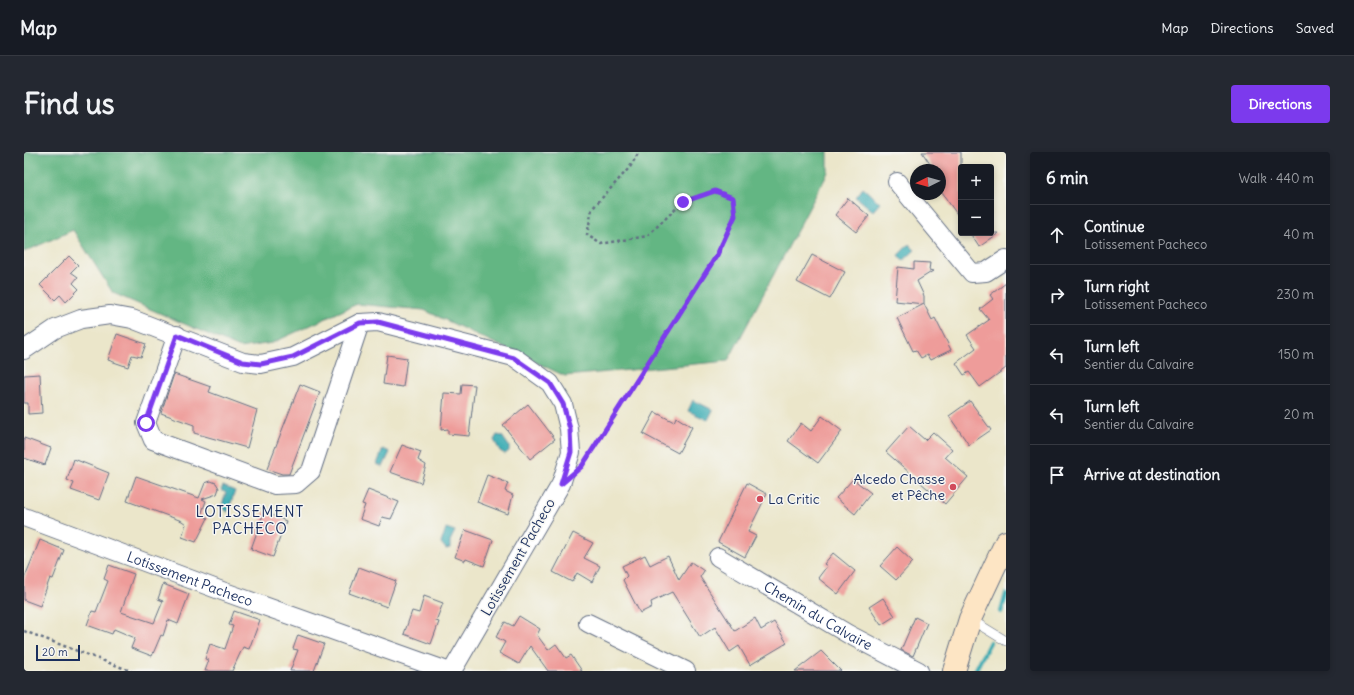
<!DOCTYPE html>
<html lang="en">
<head>
<meta charset="utf-8">
<style>
  :root { --surface:#171b24; --page:#242831; --text:#f1f3f6; --muted:#9ea1a6; --line:#363941; --accent:#7c3aed }
  body { margin:0; font-family:Delius,sans-serif; background:var(--page); color:var(--text) }
  .controls { position:absolute; right:12px; top:12px; display:grid; overflow:hidden; border-radius:4px; box-shadow:0 2px 6px #0003 }
  .controls button { width:36px; height:36px; display:grid; place-items:center; padding:0; border:0; border-bottom:1px solid var(--line); background:var(--surface); color:var(--text); font:20px sans-serif }
  .compass { position:absolute; left:886px; top:12px; width:36px; height:36px; border-radius:50%; background:var(--surface); box-shadow:0 2px 6px #0003; rotate:265deg }
  .scale { position:absolute; left:12px; bottom:10px; width:44px; box-sizing:border-box; padding-left:4px; border:2px solid #1b2f5e; border-top:0; font-size:11px; line-height:14px; white-space:nowrap; color:#1b2f5e; -webkit-text-stroke:3px #f6f6f2; paint-order:stroke }
  .stop { position:absolute; width:12px; height:12px; margin:-9px; border:3px solid #7c3aed; border-radius:50%; background:#fff }
  .stop.end { background:#7c3aed; border-color:#fff; box-shadow:0 1px 4px #0008 }
  .list { margin:0; padding:0; list-style:none }
  h2 { display:flex; justify-content:space-between; align-items:center; height:52px; margin:0; padding:0 16px; font-size:17px }
  h2 small { font-size:13px; font-weight:400; color:var(--muted) }
  .list li { display:grid; grid-template-columns:26px 1fr auto; gap:12px; align-items:center; box-sizing:border-box; height:60px; padding:0 16px; border-top:1px solid var(--line) }
  .list b { display:block; font-size:15px; white-space:nowrap }
  .list p { margin:0; font-size:13px; white-space:nowrap; color:var(--muted) }
  .list em { font-size:13px; font-style:normal; color:var(--muted) }
  .icon { flex:none; width:22px; height:22px; fill:none; stroke:currentColor; stroke-width:2; stroke-linecap:round; stroke-linejoin:round }
  .map { position:relative; flex:none; width:982px; height:519px; overflow:hidden; border-radius:4px }
  header { display:flex; align-items:center; gap:24px; box-sizing:border-box; height:56px; padding:0 20px; background:var(--surface); border-bottom:1px solid var(--line) }
  header strong { font-size:19px }
  nav { display:flex; gap:22px; margin-inline-start:auto; font-size:14px }
  .intro { display:flex; align-items:center; justify-content:space-between; box-sizing:border-box; height:96px; padding:0 24px }
  h1 { margin:0; font-size:28px }
  .button { padding:10px 18px; border-radius:4px; background:var(--accent); color:#fff; font-size:14px; font-weight:700 }
  main { display:flex; gap:24px; padding:0 24px }
  aside { flex:1; background:var(--surface); border-radius:4px; box-shadow:0 2px 6px #0003 }
  .map>svg:first-child { display:block }
</style>
</head>
<body>
<header>
<strong>Map</strong>
<nav><a>Map</a><a>Directions</a><a>Saved</a></nav>
</header>
<div class="intro"><h1>Find us</h1><a class="button">Directions</a></div>
<main>
<div class="map">
<svg width="982" height="519" viewBox="0 0 982 519">
  <rect width="100%" height="100%" fill="#f6f6f2"/>
  <filter id="ink" filterUnits="userSpaceOnUse"><feTurbulence type="fractalNoise" baseFrequency=".025" numOctaves="2"/><feDisplacementMap in="SourceGraphic" scale="8" xChannelSelector="R" yChannelSelector="G"/><feConvolveMatrix kernelMatrix="1 2 1 2 8 2 1 2 1" color-interpolation-filters="sRGB"/></filter>
  <filter id="wash" filterUnits="userSpaceOnUse"><feTurbulence type="fractalNoise" baseFrequency=".012" numOctaves="4" result="noise"/><feDisplacementMap in="SourceGraphic" scale="16" xChannelSelector="R" yChannelSelector="G"/><feGaussianBlur stdDeviation="0.9" result="paint"/><feColorMatrix in="noise" values="0 0 0 0 0 0 0 0 0 0 0 0 0 0 0 0 0 1.4 0 .05"/><feComposite in="paint" operator="in"/></filter>
  <g filter="url(#wash)">
    <rect width="100%" height="100%" fill="#ebe6ca"/>
    <path fill="#63b683" stroke="#3f7270" d="M0,0H804V20L704,209L541,224L400,158L333,152L248,191L216,196L89,141L49,78L0,100Z"/>
    <path fill="#39abb2" stroke="#2a6d88" d="M839,36L856,51L849,59L832,45Z
      M885,92L891,98L879,109L874,103Z
      M669,248L689,258L684,268L664,259Z
      M473,283L478,284L485,294V299L481,302L476,299L470,288Z
      M359,297L366,300L359,315L353,312Z
      M199,334L211,339L204,360L197,356L202,341L197,338Z
      M422,376L431,379L426,389V396L422,397L417,391Z"/>
    <g fill="none" stroke-linecap="round" stroke-linejoin="round">
      <path stroke="#39abb2" stroke-width="4.5" d="M977,460L982,442
        M951,519L966,490"/>
    </g>
    <g id="blocks">
      <path fill="#ee9c9a" d="M898,0H937V68L916,38V18H910Z
        M824,46L845,64L832,80L811,63Z
        M946,81H975L955,95Z
        M788,103L821,120L806,147L773,130Z
        M45,104L54,113L47,120L54,125L49,131L55,137L42,150L36,143L31,148L16,133Z
        M890,110L906,111L905,118L909,119L893,129L900,144V152L871,149L874,115L890,117Z
        M982,131V216L956,235L945,220L940,223L932,211L952,196L943,183L965,168L956,157L969,147L966,143Z
        M900,152L908,168L911,166L927,198L906,208L903,203L897,206L892,198L889,199L873,166Z
        M93,182L122,192L117,205L108,203L104,215L84,208Z
        M363,203L383,206L379,235L359,232Z
        M16,222L18,261L4,262V251H0V223Z
        M150,222L187,235L185,240L233,258L223,296L170,281V273L137,261Z
        M276,232L296,240L265,322H258L243,317Z
        M438,232L451,233L445,284L424,282V277L417,278L420,241L437,242Z
        M946,249L967,278L945,293L925,264Z
        M504,252L531,287L506,307L479,273Z
        M631,260L650,270L652,265L668,275L654,301L619,282Z
        M798,264L818,279L794,311L764,289L777,271L787,279Z
        M885,274L901,288L909,280L928,297L921,305L944,325L921,352L862,300Z
        M0,286L27,296L21,313L0,306Z
        M378,293L397,300L394,308L402,313L397,331L366,320Z
        M50,307L85,321L75,348L47,338L50,331L43,328Z
        M463,323L484,331L481,339L489,343L484,362L453,350Z
        M112,324L175,346L181,331L187,329L192,331L195,336L193,342L178,347L182,349L177,363L184,366L172,390L158,385L162,372L158,369L103,349Z
        M829,327L847,341L831,362L812,346Z
        M723,331L743,342L724,380L732,384L721,405L694,390Z
        M344,338L375,350L367,367L358,365L355,374L336,367L341,353L338,352Z
        M240,360L262,369L249,405L227,397Z
        M441,378L469,388L460,414L442,407L441,409L431,405Z
        M549,381L569,391L560,406L576,414L568,430L553,421L548,430L529,420Z
        M16,388L40,398L29,427L26,426L16,454L0,448V427Z
        M873,395L889,410L872,428L856,414Z
        M809,401L831,419L814,442L794,426L803,414L800,412Z
        M621,403L626,413L644,404L655,428L667,410L680,419L676,425L711,479L731,466L737,478L750,470L763,491L726,513L715,494L706,500L691,475L676,485L648,440L627,450L628,455L616,461L599,428L603,424L598,414Z
        M85,413L110,422L97,460L130,471L139,449L134,447L139,432L165,442L154,472L144,468L139,484L137,483L128,504L107,496L111,486L90,477L88,482L63,473L68,459L72,460L84,429L80,427Z
        M335,415L372,429L363,455L325,441Z
        M400,444L419,451L412,469L415,470L407,492L380,482L388,459L395,461Z
        M859,446L871,464L857,473L845,455Z
        M210,459L236,468L225,497L219,495L208,519H181L185,508L181,507L186,492L201,497L209,474L205,473Z
        M495,464L516,477L513,483L524,498L532,492L542,506L547,503L558,519H524L506,494L495,512L475,501L481,490L472,485L481,470L489,474Z
        M891,465L903,471L889,504L877,498Z
        M274,483L300,492L290,519H266L274,498L269,497Z
        M797,499L817,519H771Z"/>
    </g>
  </g>
  <g filter="url(#ink)">
    <use href="#blocks" fill-opacity="0" stroke="#646f84" stroke-width="1"/>
    <g fill="none" stroke-linecap="round" stroke-linejoin="round">
      <g stroke="#646f84" stroke-width="10">
        <path id="service" d="M946,467L982,489"/>
      </g>
      <g stroke="#646f84" stroke-width="20">
        <g id="minor">
          <path d="M873,30L948,121L962,120L982,107"/>
          <path d="M153,183L122,271L129,288L251,333L272,332L287,319L336,171"/>
          <path d="M0,198L31,177L57,167L86,163L108,167L219,210L237,212L269,205L336,171L354,170L490,205L526,231L539,252L545,277L547,300L537,332L428,519"/>
          <path id="s1" d="M0,365L198,439L423,519"/>
          <path id="s2" d="M694,405L824,482L895,519"/>
          <path d="M564,471L662,519"/>
        </g>
      </g>
      <g stroke="#646f84" stroke-width="24">
        <path id="secondary" d="M930,519L946,467L982,390"/>
      </g>
      <path stroke="#646f84" stroke-width="2.5" stroke-dasharray="3 3" stroke-linecap="butt" d="M563,307L693,103L711,64L709,46L691,39L659,50L623,84L577,92L563,83L568,57L606,15L615,0
        M0,479L107,519"/>
      <use href="#service" stroke="#fff" stroke-width="9"/>
      <use href="#minor" stroke="#fff" stroke-width="18"/>
      <use href="#secondary" stroke="#fde5c4" stroke-width="22"/>
    </g>
  </g>
  <g fill="none" stroke-linecap="round" stroke-linejoin="round" filter="url(#ink)">
    <path stroke="#7c3aed" stroke-width="5" d="M122,271L153,183L219,210L237,212L269,205L336,171L354,170L490,206L526,231L539,252L546,277L547,300L537,332L558,314L693,103L711,64L709,46L691,39L659,50"/>
  </g>
  <g fill="#d1495b" stroke="#f6f6f2" stroke-width="1.5">
    <circle cx="929" cy="335" r="4"/>
    <circle cx="736" cy="347" r="4"/>
  </g>
  <g text-anchor="middle" stroke-width="3" stroke-linejoin="round" paint-order="stroke">
    <g font-size="14" fill="#1b2f5e" stroke="#f6f6f2" text-anchor="end">
      <text x="921" y="332">Alcedo Chasse<tspan x="921" dy="16">et Pêche</tspan></text>
      <text x="744" y="352" text-anchor="start">La Critic</text>
    </g>
    <g font-size="14" fill="#1b2f5e" stroke="#f6f6f2">
      <text transform="translate(494 405) rotate(-60)" y="5">Lotissement Pacheco</text>
      <text dy="5" stroke="none"><textPath href="#s1" startOffset="177">Lotissement Pacheco</textPath></text>
      <text dy="5" stroke="none"><textPath href="#s2" startOffset="116">Chemin du Calvaire</textPath></text>
    </g>
    <g font-size="15" letter-spacing="1" fill="#1b2f5e" stroke="#f6f6f2">
      <text x="226" y="365">LOTISSEMENT<tspan x="226" dy="17">PACHECO</tspan></text>
    </g>
  </g>
</svg>
<div class="controls">
<button>+</button>
<button>−</button>
</div>
<svg class="compass" viewBox="-18 -18 36 36"><path d="M0-13l5 13h-10z" fill="#e53935"/><path d="M0 13l5-13h-10z" fill="#9ea1a6"/></svg>
<div class="scale">20 m</div>
<div class="stop" style="left:122px;top:271px"></div>
<div class="stop end" style="left:659px;top:50px"></div>
</div>
<aside>
<h2>6 min<small>Walk · 440 m</small></h2>
<ul class="list">
<li><svg class="icon" aria-label="ahead" viewBox="0 0 24 24"><path d="M12 20V5M6 11l6-6 6 6"/></svg><div><b>Continue</b><p>Lotissement Pacheco</p></div><em>40 m</em></li>
<li><svg class="icon" aria-label="right" viewBox="0 0 24 24"><path d="M7 20v-9h11M14 6l5 5-5 5"/></svg><div><b>Turn right</b><p>Lotissement Pacheco</p></div><em>230 m</em></li>
<li><svg class="icon" aria-label="left" viewBox="0 0 24 24"><path d="M17 20v-9H6M10 6l-5 5 5 5"/></svg><div><b>Turn left</b><p>Sentier du Calvaire</p></div><em>150 m</em></li>
<li><svg class="icon" aria-label="left" viewBox="0 0 24 24"><path d="M17 20v-9H6M10 6l-5 5 5 5"/></svg><div><b>Turn left</b><p>Sentier du Calvaire</p></div><em>20 m</em></li>
<li><svg class="icon" aria-label="arrive" viewBox="0 0 24 24"><path d="M6 21V4h12l-3 4 3 4H6"/></svg><div><b>Arrive at destination</b></div></li>
</ul>
</aside>
</main>
</body>
</html>
